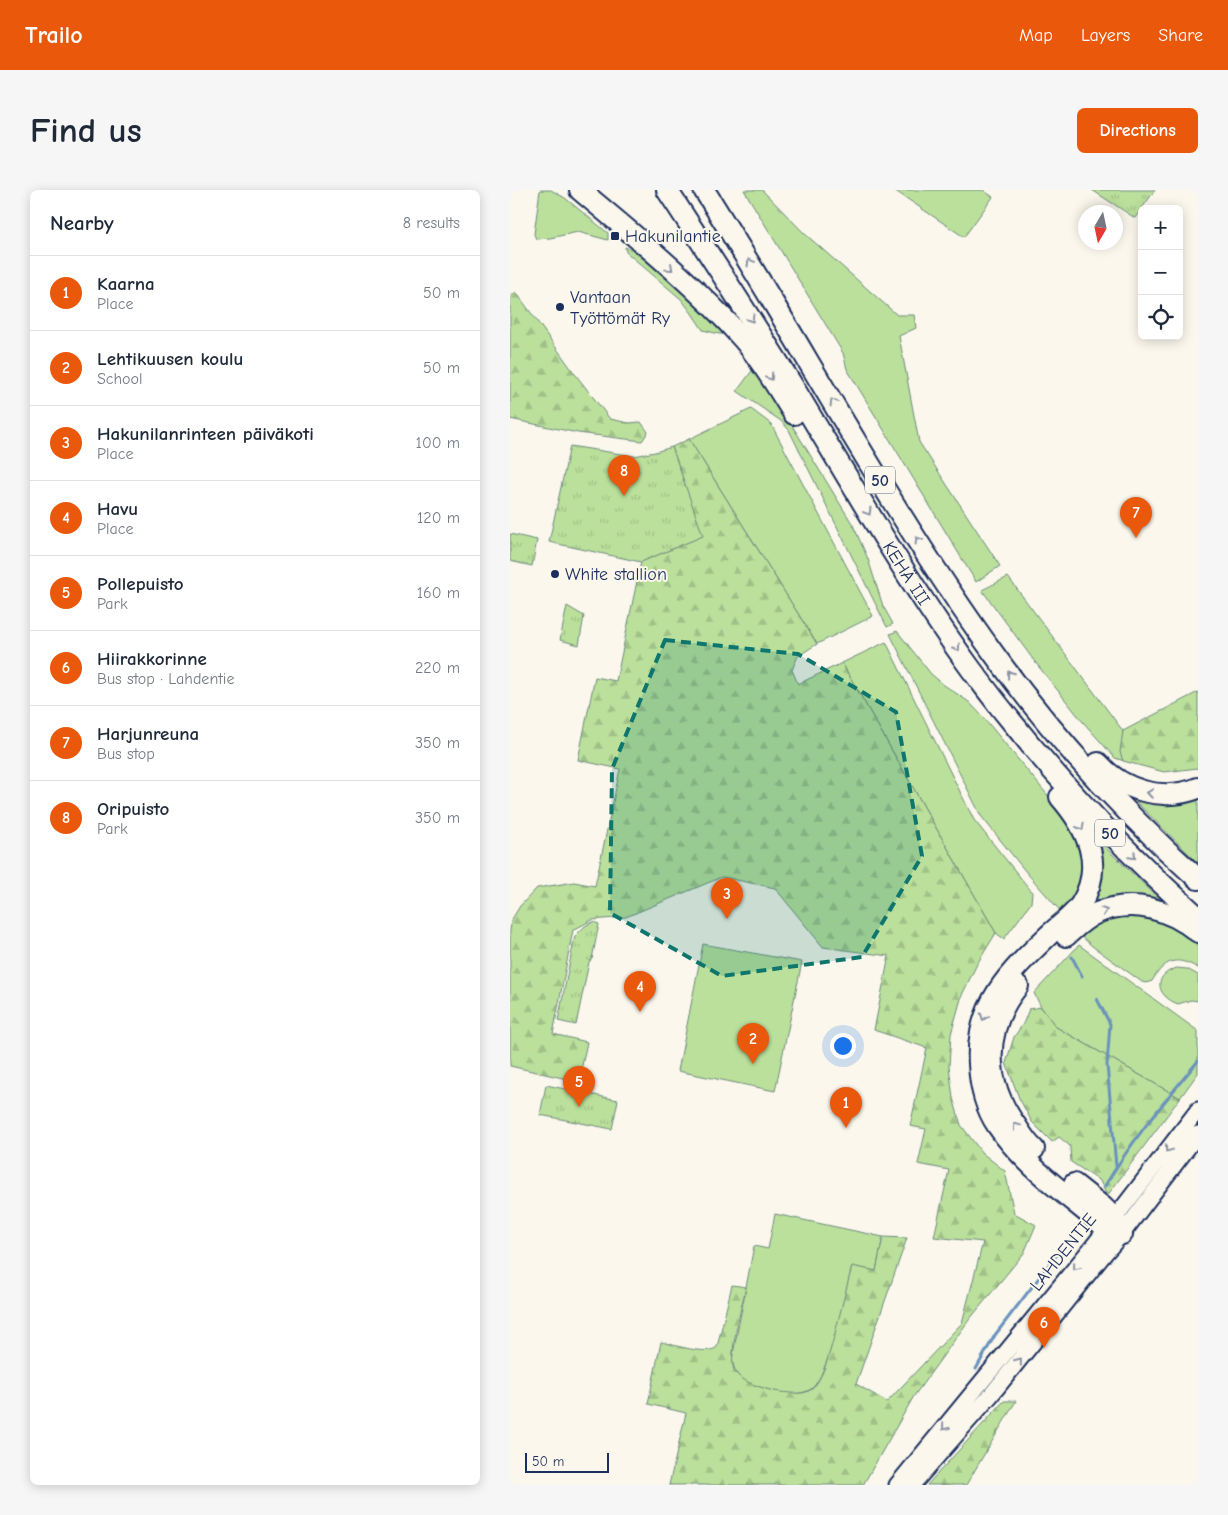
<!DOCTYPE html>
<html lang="en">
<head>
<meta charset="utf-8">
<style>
  :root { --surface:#fff; --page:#f6f6f7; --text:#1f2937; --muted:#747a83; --line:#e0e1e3; --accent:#ea580c }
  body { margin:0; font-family:"Comic Neue",sans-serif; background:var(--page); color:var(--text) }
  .controls { position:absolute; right:15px; top:15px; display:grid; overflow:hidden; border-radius:8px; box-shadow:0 2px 12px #0003 }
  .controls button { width:45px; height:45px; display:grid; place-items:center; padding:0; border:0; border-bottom:1px solid var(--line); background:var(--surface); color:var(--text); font:25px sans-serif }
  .compass { position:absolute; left:568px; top:15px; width:45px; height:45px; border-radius:50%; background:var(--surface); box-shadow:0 2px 12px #0003; rotate:189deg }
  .scale { position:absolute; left:15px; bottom:12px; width:84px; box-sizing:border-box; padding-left:5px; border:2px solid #1b2f5e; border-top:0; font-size:14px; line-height:18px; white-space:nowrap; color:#1b2f5e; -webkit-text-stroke:4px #fbf7ec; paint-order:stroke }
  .you { position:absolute; left:332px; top:855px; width:18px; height:18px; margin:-12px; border:4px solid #fff; border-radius:50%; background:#1a73e8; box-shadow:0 0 0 8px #1a73e833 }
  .badge { display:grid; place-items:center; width:32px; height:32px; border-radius:50%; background:var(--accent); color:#fff; font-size:16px; font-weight:700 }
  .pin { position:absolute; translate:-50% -41px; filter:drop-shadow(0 1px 2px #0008) }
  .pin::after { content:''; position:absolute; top:26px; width:18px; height:15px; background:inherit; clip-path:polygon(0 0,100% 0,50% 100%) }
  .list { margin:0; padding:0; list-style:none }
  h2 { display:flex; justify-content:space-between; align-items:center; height:65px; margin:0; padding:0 20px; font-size:21px }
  h2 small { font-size:16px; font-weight:400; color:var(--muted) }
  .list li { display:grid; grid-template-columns:32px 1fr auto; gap:15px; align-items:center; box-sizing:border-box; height:75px; padding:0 20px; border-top:1px solid var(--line) }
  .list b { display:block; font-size:19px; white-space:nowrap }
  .list p { margin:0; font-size:16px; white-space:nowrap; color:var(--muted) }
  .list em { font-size:16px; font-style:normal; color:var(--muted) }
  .icon { flex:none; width:28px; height:28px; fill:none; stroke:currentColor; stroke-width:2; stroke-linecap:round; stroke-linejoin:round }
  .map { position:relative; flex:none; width:688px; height:1295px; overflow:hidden; border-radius:8px }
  header { display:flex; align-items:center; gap:30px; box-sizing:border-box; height:70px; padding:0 25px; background:var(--accent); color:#fff }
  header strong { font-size:24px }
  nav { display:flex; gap:28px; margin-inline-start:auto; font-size:18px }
  .intro { display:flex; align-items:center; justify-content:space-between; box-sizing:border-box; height:120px; padding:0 30px }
  h1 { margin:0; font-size:35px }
  .button { padding:12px 22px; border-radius:8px; background:var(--accent); color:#fff; font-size:18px; font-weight:700 }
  main { display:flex; gap:30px; padding:0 30px }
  aside { flex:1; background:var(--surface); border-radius:8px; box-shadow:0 2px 12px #0003 }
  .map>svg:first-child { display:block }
</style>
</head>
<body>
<header>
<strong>Trailo</strong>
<nav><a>Map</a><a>Layers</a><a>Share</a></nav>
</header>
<div class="intro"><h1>Find us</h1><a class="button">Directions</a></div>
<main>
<aside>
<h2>Nearby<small>8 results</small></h2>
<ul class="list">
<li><span class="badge">1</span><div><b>Kaarna</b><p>Place</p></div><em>50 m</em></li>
<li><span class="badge">2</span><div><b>Lehtikuusen koulu</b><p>School</p></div><em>50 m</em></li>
<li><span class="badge">3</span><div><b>Hakunilanrinteen päiväkoti</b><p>Place</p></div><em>100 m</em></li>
<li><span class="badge">4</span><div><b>Havu</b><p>Place</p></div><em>120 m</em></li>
<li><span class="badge">5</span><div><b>Pollepuisto</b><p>Park</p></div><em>160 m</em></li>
<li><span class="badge">6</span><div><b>Hiirakkorinne</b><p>Bus stop · Lahdentie</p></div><em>220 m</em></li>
<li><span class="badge">7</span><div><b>Harjunreuna</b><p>Bus stop</p></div><em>350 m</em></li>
<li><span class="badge">8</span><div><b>Oripuisto</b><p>Park</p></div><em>350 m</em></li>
</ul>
</aside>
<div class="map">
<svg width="688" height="1295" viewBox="0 0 688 1295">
  <defs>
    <pattern id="forest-firs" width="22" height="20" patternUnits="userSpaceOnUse" patternTransform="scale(1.25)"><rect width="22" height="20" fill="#bbe09b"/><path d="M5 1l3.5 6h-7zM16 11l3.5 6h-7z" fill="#a0c088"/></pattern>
    <pattern id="park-tufts" width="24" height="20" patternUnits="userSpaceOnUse" patternTransform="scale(1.25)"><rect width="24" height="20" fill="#bbe09b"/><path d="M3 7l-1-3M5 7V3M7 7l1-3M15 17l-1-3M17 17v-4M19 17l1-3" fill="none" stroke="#a0c088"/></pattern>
  </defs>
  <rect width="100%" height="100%" fill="#fbf7ec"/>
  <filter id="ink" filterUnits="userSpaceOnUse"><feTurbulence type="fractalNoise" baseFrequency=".02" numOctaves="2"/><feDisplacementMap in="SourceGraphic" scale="10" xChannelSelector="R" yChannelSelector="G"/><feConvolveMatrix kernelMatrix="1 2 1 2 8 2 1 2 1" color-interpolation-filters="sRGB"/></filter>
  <g filter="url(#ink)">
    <path fill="#bbe09b" stroke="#6b887c" d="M30,0H41L55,8L98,43V50L68,42L40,48L26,49L24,44Z
      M234,0H252L294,43L387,125H404L406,138L389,146L409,252L490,376L466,392L337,179L333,163Z
      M384,0H473L483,7L454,47Z
      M115,57L132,64L172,99L217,144H209L193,140L181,122L171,109L116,62Z
      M244,178L272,219L343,335L358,369L373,416L383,434L377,437L279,240L271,231L227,201Z
      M241,219L261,234L363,426L307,454L179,249Z
      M498,387L613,541L614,571L605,568L573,532L525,472L472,400Z
      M387,441L421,484L434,495L459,512L474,528L554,625L569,651L574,678L568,704L553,724L516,682L471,626L380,444Z
      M376,452L464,630L522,702L521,713L494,749L486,743L332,473Z
      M688,602V673L617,603Z
      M581,644L657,716L575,715Z
      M615,723L653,730L688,752V778C665,765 655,770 642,791L636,793L632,792L582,756L569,744L579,737Z
      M193,754L292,772L265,901L168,881Z
      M569,755L688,841V883L670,908L546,837L531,817L524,803Z
      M667,778L677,779L688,785V811L681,810L668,814C646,806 642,785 667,778Z
      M265,1024L373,1047L366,1081L342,1077C337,1100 318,1188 301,1199C288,1207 269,1203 256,1199C235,1192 226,1191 222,1169L244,1056L258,1059Z"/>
    <path fill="url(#forest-firs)" stroke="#6b887c" d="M6,102L65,184L100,229L119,233L131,232L138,242L132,251L68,243L0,229V107Z
      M179,249L307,454L288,466L282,480L288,494L332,473L486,743L467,774L452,805L441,844L439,876L443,908L451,935L472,963L495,981L504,1023L526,1035L514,1063L459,1130L404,1206L353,1295H159L176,1223L138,1214L151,1152C165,1155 197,1166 207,1157L222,1095L236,1097C232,1115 218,1166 224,1180C229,1192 259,1201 271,1202C282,1203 296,1206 304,1197C315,1183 319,1164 324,1147C330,1124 336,1100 342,1076L366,1081L373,1047L397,1048L346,1194L377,1212L452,1133L473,1052L424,1047L439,980L408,974L416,939L400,936L417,858L364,840L379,766L313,757L265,698L212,687L116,727L82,730L63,740L43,844L77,852L69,890L57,889L0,876V740L2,729L10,716L27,698L64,692L85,696L110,579L68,570L85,487L106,491L131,372L192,346L162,257Z
      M688,502V578L654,582L613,571L610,562L613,541Z
      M531,817L546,837L670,908L597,1006L590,991L561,972L560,956L549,947L542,952L522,932L509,908L496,873L504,847L513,834L519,819Z
      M494,1211H506L456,1295H417Z"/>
    <path fill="url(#park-tufts)" stroke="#6b887c" d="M582,0H645L625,28Z
      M60,256L124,266L145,262L162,257L193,346L131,372L39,352Z
      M0,344L27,350L22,376L0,371Z
      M57,416L74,426L69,455L50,450Z
      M83,732L89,734L82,769L79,772L66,835L48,831L65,746L75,736Z
      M36,895L108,910L102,939L30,925Z"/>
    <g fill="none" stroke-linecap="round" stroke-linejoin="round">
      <path stroke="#6a92bd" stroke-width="3" d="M562,767L572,786
        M587,809L600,834L597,875L606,976
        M595,996C621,951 655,911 688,871
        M466,1179L485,1145L548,1063"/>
      <g stroke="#1b2f5e" stroke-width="19">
        <path id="secondary" d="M387,1295L584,1055L688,920
          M402,1295L481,1205L595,1063L612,1044L688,944"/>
      </g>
      <g stroke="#1b2f5e" stroke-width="24">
        <g id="highway">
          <path d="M70,0C126,47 184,94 233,149C252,171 268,199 284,224"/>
          <path id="s1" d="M157,0C201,67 245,134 287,203C343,296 397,391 461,479C528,570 604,652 688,727"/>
          <path d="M194,0C292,154 377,316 484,464C543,546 613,622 688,689"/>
          <path d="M588,573C613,601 653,612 688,598"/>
          <path d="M550,607C577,638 595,675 571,714C563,726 551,734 541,743C501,781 465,814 469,874C470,894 475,917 487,935C515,977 559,1006 597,1039L612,1044"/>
          <path d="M556,746C565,738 575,728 587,723C622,708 660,719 688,742"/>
          <path d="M508,796C472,840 474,893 507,937C512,945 517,953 524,959"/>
          <path d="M564,994L593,1017L605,1029L611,1043"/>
        </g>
      </g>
      <use href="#secondary" stroke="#fbf7ec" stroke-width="15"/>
      <use href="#highway" stroke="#fbf7ec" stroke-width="20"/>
    </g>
    <defs><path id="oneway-chevron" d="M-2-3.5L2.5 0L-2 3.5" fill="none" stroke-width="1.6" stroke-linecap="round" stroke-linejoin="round" transform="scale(1.25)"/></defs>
    <g stroke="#8b93a5">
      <use href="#oneway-chevron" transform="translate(240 72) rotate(-121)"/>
      <use href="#oneway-chevron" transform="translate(160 78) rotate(42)"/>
      <use href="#oneway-chevron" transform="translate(241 129) rotate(58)"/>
      <use href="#oneway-chevron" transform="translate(260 187) rotate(56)"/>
      <use href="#oneway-chevron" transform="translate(323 212) rotate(-121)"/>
      <use href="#oneway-chevron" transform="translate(358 322) rotate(59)"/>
      <use href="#oneway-chevron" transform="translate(408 350) rotate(-122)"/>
      <use href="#oneway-chevron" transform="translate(447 458) rotate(55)"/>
      <use href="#oneway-chevron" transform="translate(500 484) rotate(-128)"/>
      <use href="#oneway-chevron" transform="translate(640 603) rotate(-171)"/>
      <use href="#oneway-chevron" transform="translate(571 637) rotate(61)"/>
      <use href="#oneway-chevron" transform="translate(623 666) rotate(45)"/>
      <use href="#oneway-chevron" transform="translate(594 721) rotate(-18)"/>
      <use href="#oneway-chevron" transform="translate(474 827) rotate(110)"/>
      <use href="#oneway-chevron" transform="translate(506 936) rotate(-127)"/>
      <use href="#oneway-chevron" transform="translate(658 959) rotate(127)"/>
      <use href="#oneway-chevron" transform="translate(566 1077) rotate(130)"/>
      <use href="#oneway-chevron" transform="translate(509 1171) rotate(-51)"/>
      <use href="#oneway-chevron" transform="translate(435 1237) rotate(129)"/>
    </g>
  </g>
  <path fill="#0f766e" fill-opacity="0.2" stroke="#0f766e" stroke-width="4" stroke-dasharray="10 6" stroke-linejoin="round" d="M155,450L288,464L386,522L412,666L352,767L212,786L100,723L102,579Z"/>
  <g fill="#1b2f5e" stroke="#fbf7ec" stroke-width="2">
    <rect x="100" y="41" width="10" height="10" rx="2.5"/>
    <circle cx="50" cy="117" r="5"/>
    <circle cx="45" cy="384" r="5"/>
  </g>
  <g text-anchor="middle" stroke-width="4" stroke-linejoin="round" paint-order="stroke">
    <g fill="#fbf7ec" stroke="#5e6b89" stroke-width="1">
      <rect x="355" y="276.5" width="30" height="27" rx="4"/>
      <rect x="585" y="629.5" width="30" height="27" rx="4"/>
    </g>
    <g font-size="16" font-weight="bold" fill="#1b2f5e">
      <text x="370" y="296">50</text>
      <text x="600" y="649">50</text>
    </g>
    <g font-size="18" fill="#1b2f5e" stroke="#fbf7ec" text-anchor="start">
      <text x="115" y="52">Hakunilantie</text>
      <text x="60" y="113">Vantaan<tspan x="60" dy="21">Työttömät Ry</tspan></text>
      <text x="55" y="390">White stallion</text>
    </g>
    <g font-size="18" fill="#1b2f5e" stroke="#fbf7ec">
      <text dy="6" stroke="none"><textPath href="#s1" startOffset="452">KEHÄ III</textPath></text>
      <text transform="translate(553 1062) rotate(-51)" y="6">LAHDENTIE</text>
    </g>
  </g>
</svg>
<div class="controls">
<button>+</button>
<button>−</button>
<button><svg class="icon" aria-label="locate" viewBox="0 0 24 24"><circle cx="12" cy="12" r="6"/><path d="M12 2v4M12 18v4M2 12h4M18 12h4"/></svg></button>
</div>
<svg class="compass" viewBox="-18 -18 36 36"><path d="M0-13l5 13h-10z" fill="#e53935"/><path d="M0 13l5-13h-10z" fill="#747a83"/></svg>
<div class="scale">50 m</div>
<div class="you"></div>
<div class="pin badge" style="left:336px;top:938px">1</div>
<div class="pin badge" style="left:243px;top:874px">2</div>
<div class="pin badge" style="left:217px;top:729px">3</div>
<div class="pin badge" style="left:130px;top:822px">4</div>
<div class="pin badge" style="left:69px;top:917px">5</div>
<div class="pin badge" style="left:534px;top:1158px">6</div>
<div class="pin badge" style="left:626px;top:348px">7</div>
<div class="pin badge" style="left:114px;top:306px">8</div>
</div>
</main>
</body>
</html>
